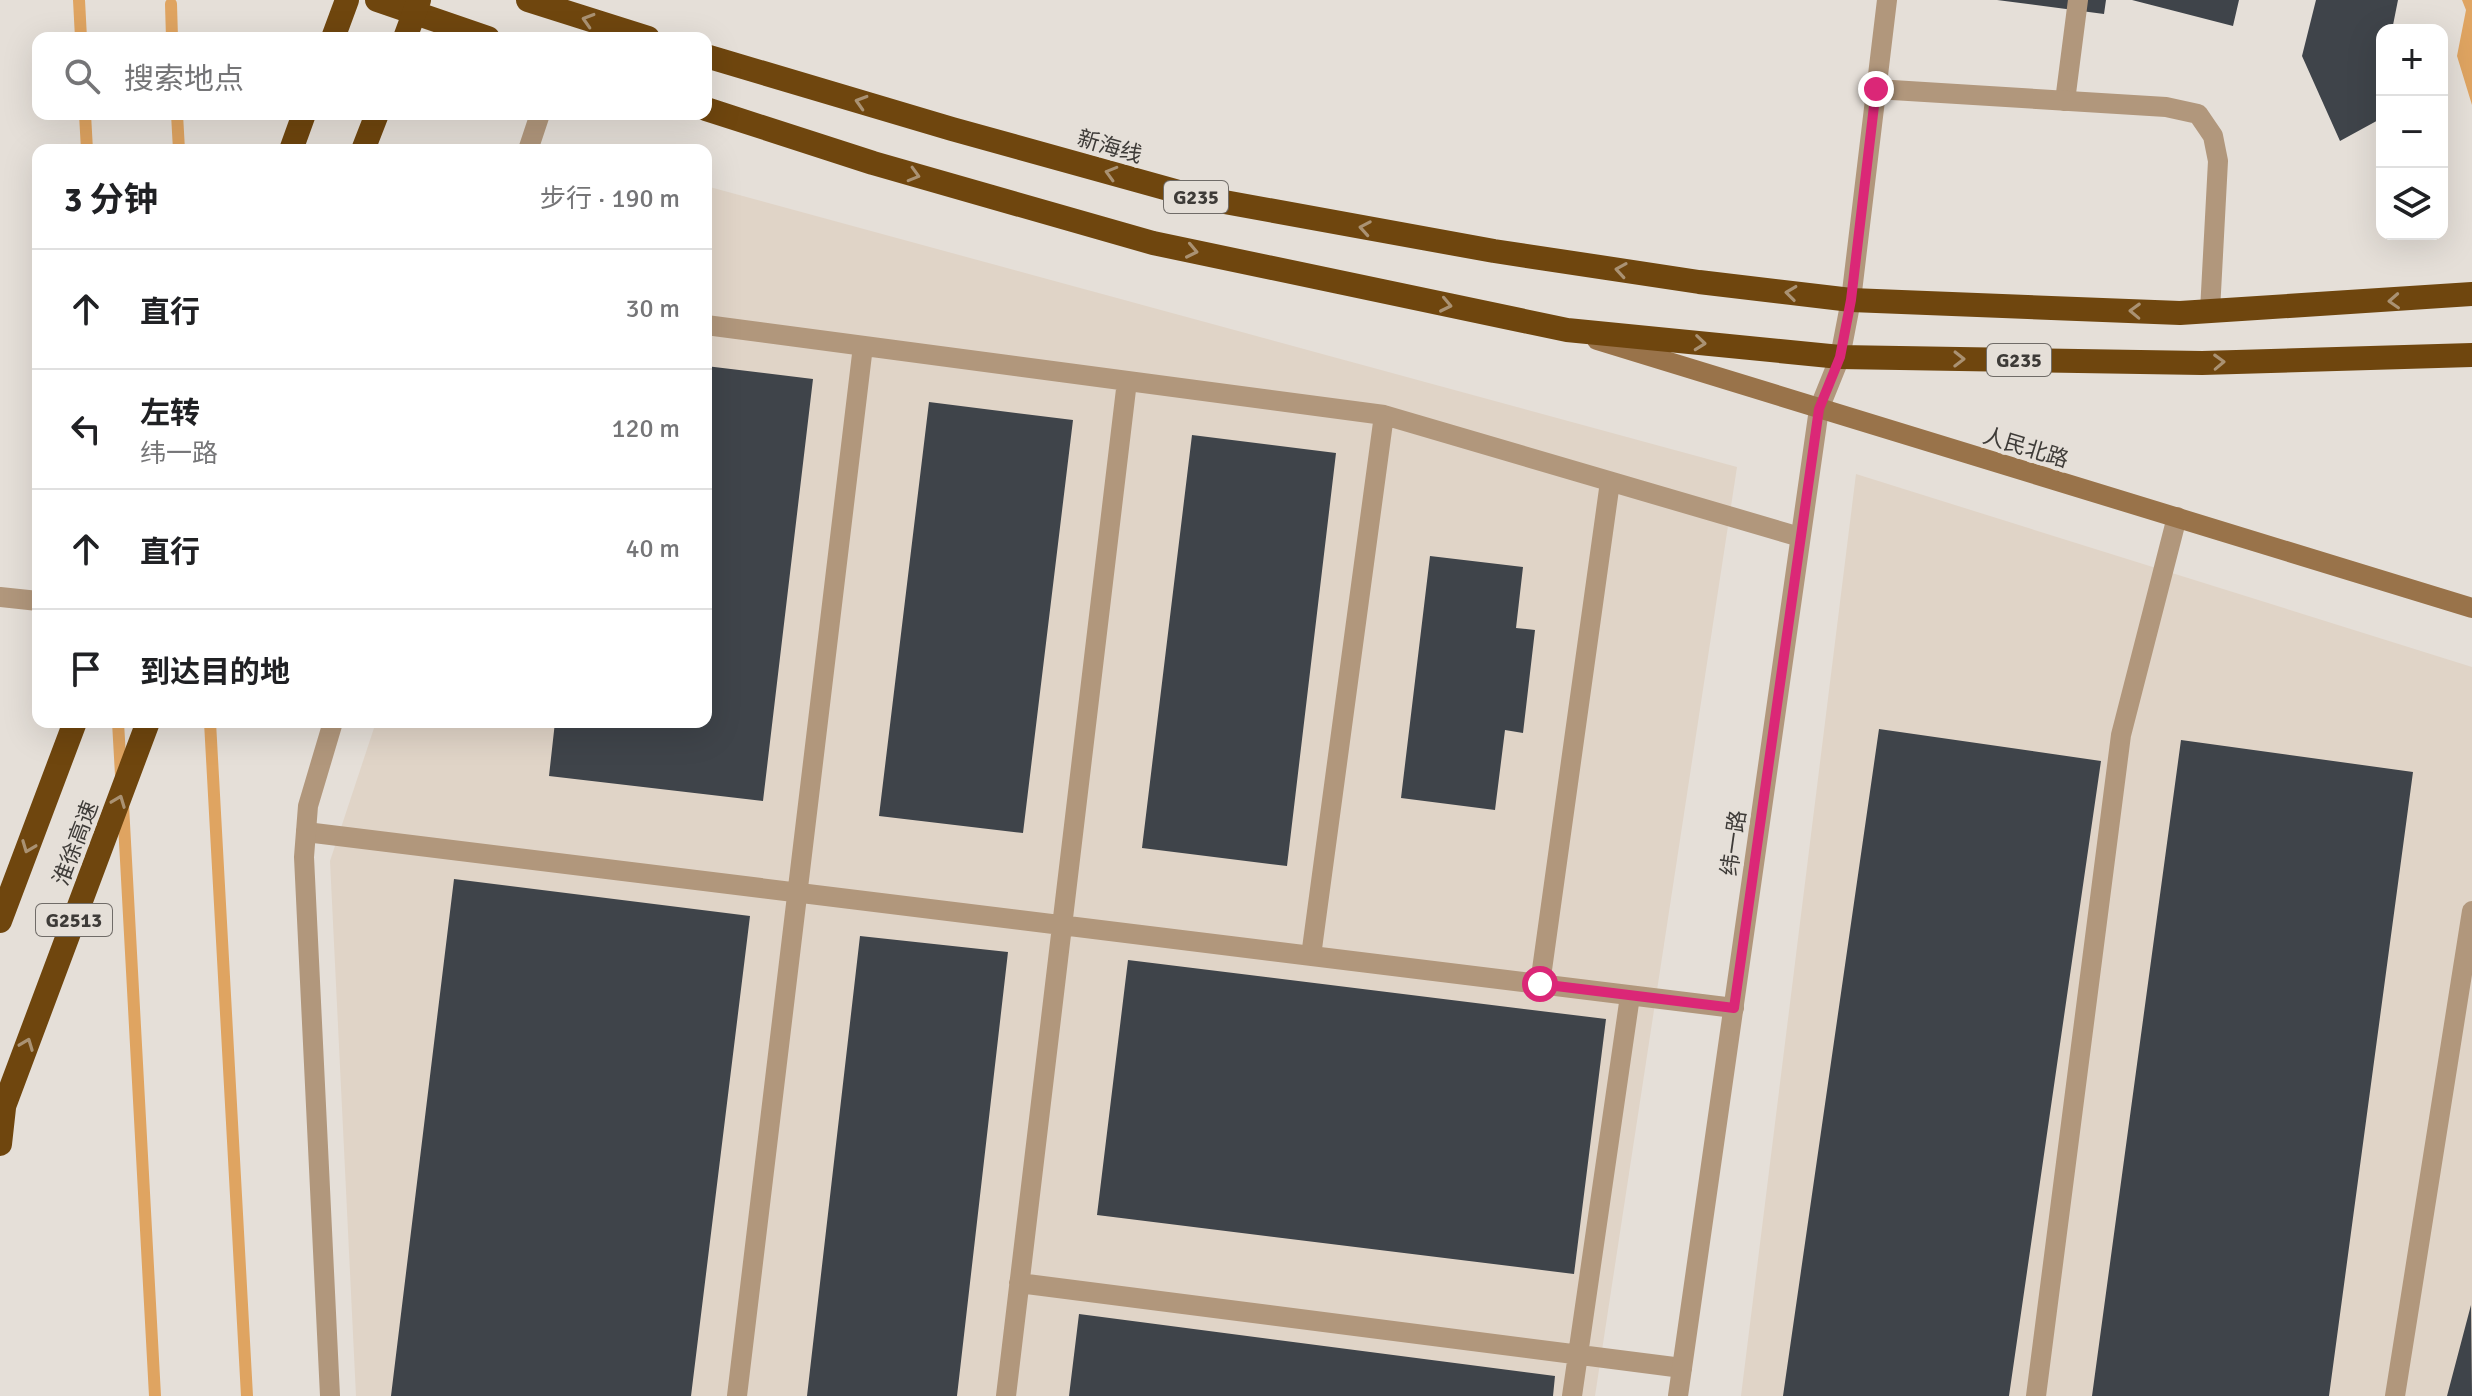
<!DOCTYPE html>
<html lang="zh">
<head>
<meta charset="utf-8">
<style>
  :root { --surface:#fff; --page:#f6f6f6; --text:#202124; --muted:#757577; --line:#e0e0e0 }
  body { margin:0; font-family:Signika,"Noto Sans SC",sans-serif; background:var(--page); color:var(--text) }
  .controls { position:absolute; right:24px; top:24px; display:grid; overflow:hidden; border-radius:16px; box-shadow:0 8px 32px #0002 }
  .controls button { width:72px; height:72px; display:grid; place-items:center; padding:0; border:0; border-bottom:2px solid var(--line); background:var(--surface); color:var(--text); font:40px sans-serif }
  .stop { position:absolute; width:24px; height:24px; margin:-18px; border:6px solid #db2777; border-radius:50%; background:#fff }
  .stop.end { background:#db2777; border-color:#fff; box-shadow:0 2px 8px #0008 }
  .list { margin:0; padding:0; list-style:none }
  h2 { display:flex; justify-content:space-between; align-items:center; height:104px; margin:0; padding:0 32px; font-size:34px }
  h2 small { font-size:26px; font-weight:400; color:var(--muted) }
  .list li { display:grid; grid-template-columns:52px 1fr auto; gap:24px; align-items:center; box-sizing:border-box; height:120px; padding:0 32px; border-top:2px solid var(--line) }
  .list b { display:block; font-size:30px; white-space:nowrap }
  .list p { margin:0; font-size:26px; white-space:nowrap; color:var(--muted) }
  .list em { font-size:26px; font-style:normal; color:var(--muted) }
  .icon { flex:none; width:44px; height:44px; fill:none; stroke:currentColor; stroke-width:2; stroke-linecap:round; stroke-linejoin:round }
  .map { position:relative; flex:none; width:2472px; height:1396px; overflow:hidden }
  .search { position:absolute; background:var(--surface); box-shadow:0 8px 32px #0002; left:32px; top:32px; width:680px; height:88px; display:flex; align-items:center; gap:20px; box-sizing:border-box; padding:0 28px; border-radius:16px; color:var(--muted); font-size:30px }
  .panel { position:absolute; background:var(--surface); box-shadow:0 8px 32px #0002; left:32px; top:144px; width:680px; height:584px; border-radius:16px }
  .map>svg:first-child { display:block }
</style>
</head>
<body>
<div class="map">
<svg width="2472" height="1396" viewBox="0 0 2472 1396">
  <rect width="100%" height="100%" fill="#e5dfd8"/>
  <path fill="#e0d4c7" d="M706,186L1737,467L1595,1396H356L330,861L376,722H706Z
    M1856,474L2472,667V1396H1741Z"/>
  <path fill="#dfa461" d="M2462,0H2472V105L2457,56L2466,10Z"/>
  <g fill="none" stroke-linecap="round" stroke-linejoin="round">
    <path stroke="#dfa461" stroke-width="12" d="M79,0L81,38
      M171,4L172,38
      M85,114L87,150
      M177,114L179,150
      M118,722L121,775
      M210,722L247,1396
      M123,805L155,1396"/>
  </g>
  <path fill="#3f444a" d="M1997,0H2106L2104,14Z
    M2132,0H2239L2233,26Z
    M2316,0H2398L2392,30H2382V118L2340,141L2302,56Z
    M706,366L813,379L763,801L549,776L555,722H706Z
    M929,402L1073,420L1023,833L879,816Z
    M1192,435L1336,453L1287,866L1142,848Z
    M1430,556L1523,567L1516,628L1535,630L1523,733L1505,730L1495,810L1401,798Z
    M1879,729L2101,761L2009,1396H1783Z
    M2181,740L2413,772L2329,1396H2092Z
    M454,879L750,916L691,1396H391Z
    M860,936L1008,952L957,1396H807Z
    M1128,960L1606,1019L1574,1274L1097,1215Z
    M2471,1305L2472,1396H2447Z
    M1079,1314L1555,1376L1553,1396H1069Z"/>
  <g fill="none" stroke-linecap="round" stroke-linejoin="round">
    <path stroke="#b1977c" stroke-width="20" d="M2065,101L2078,0
      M706,325L1384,415L1800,537
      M306,832L1734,1008
      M1311,956L1384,415
      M1540,984L1610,482
      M1019,1283L1682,1368
      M737,1396L863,346
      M1006,1396L1127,381
      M1572,1396L1630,996
      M2036,1396L2121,735L2177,517
      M2395,1396L2472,911"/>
    <path stroke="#b1977c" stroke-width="20" d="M1876,89L2166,107L2198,114L2213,136L2218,161L2210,311
      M528,150L540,114
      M0,597L38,601
      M330,1396L304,857L308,806L333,722
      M1678,1396L1819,409L1840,357L1851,300L1887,0"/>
    <path stroke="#99734a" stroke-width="20" d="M1597,340L2472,608"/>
    <path stroke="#6f460e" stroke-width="24" d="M377,0L488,38
      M528,0L648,38
      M333,38L347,0
      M706,56L952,129L1197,197L1494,251L1699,282L1851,300L2180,313L2472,294
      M706,109L873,163L1153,243L1567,330L1840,357L2202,363L2472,355
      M291,150L304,114
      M363,150L377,114
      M0,921L75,722
      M0,1117L148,722
      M0,1144L4,1108"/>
    <path stroke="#6f460e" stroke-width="24" d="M405,38L419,0"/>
  </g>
  <defs><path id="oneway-chevron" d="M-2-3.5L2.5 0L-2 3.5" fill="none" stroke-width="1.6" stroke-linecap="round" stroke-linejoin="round" transform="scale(2)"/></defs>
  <g stroke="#aa9273">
    <use href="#oneway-chevron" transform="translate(588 20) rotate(-163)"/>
    <use href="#oneway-chevron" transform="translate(861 102) rotate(-163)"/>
    <use href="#oneway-chevron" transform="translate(1111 173) rotate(-164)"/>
    <use href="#oneway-chevron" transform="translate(914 175) rotate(16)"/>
    <use href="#oneway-chevron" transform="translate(1365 228) rotate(-170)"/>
    <use href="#oneway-chevron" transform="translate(1192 251) rotate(12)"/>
    <use href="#oneway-chevron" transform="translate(1621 270) rotate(-171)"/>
    <use href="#oneway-chevron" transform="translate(1791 293) rotate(-173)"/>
    <use href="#oneway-chevron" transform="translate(2394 301) rotate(177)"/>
    <use href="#oneway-chevron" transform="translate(1446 305) rotate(12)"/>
    <use href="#oneway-chevron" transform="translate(2135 311) rotate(-178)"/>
    <use href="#oneway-chevron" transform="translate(1700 343) rotate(6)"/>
    <use href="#oneway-chevron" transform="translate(1959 359) rotate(1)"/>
    <use href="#oneway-chevron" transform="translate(2219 362) rotate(-2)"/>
    <use href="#oneway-chevron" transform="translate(119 801) rotate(-69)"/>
    <use href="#oneway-chevron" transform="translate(28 847) rotate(111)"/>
    <use href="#oneway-chevron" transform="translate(27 1044) rotate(-69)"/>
  </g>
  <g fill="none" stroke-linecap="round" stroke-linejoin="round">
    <path stroke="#db2777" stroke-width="10" d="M1540,984L1734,1008L1819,409L1840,357L1851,300L1876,89"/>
  </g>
  <g text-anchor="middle" stroke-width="8" stroke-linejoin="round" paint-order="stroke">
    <g fill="#e5dfd8" stroke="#706c68" stroke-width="2">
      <rect x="1164" y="181" width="64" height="32" rx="6"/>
      <rect x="1987" y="344" width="64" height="32" rx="6"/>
      <rect x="36" y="904" width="76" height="32" rx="6"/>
    </g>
    <g font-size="20" font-weight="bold" fill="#3e3b38">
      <text x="1196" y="204">G235</text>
      <text x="2019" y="367">G235</text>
      <text x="74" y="927">G2513</text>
    </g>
    <g font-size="22" fill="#3e3b38" stroke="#e5dfd8">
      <text transform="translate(1110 146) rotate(16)" y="8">新海线</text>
      <text transform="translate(2026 447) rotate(17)" y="8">人民北路</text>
      <text transform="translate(75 843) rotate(-69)" y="8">淮徐高速</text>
      <text transform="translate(1733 843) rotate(-82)" y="8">纬一路</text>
    </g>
  </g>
</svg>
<div class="controls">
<button>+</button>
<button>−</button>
<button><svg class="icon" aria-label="layers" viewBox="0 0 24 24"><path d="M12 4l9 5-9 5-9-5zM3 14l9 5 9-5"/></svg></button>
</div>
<div class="stop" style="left:1540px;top:984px"></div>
<div class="stop end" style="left:1876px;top:89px"></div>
<div class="search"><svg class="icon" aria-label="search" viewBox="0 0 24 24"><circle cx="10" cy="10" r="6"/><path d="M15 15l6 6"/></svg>搜索地点</div>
<section class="panel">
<h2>3 分钟<small>步行 · 190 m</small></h2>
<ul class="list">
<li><svg class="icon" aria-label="ahead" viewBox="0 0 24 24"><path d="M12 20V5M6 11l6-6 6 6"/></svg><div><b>直行</b></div><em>30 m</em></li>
<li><svg class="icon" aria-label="left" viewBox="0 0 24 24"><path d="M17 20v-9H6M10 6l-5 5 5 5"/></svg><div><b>左转</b><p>纬一路</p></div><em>120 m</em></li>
<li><svg class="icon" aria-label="ahead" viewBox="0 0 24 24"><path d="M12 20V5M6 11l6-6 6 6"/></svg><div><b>直行</b></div><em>40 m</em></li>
<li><svg class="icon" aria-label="arrive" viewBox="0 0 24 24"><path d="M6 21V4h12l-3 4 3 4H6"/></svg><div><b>到达目的地</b></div></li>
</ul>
</section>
</div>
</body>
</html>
